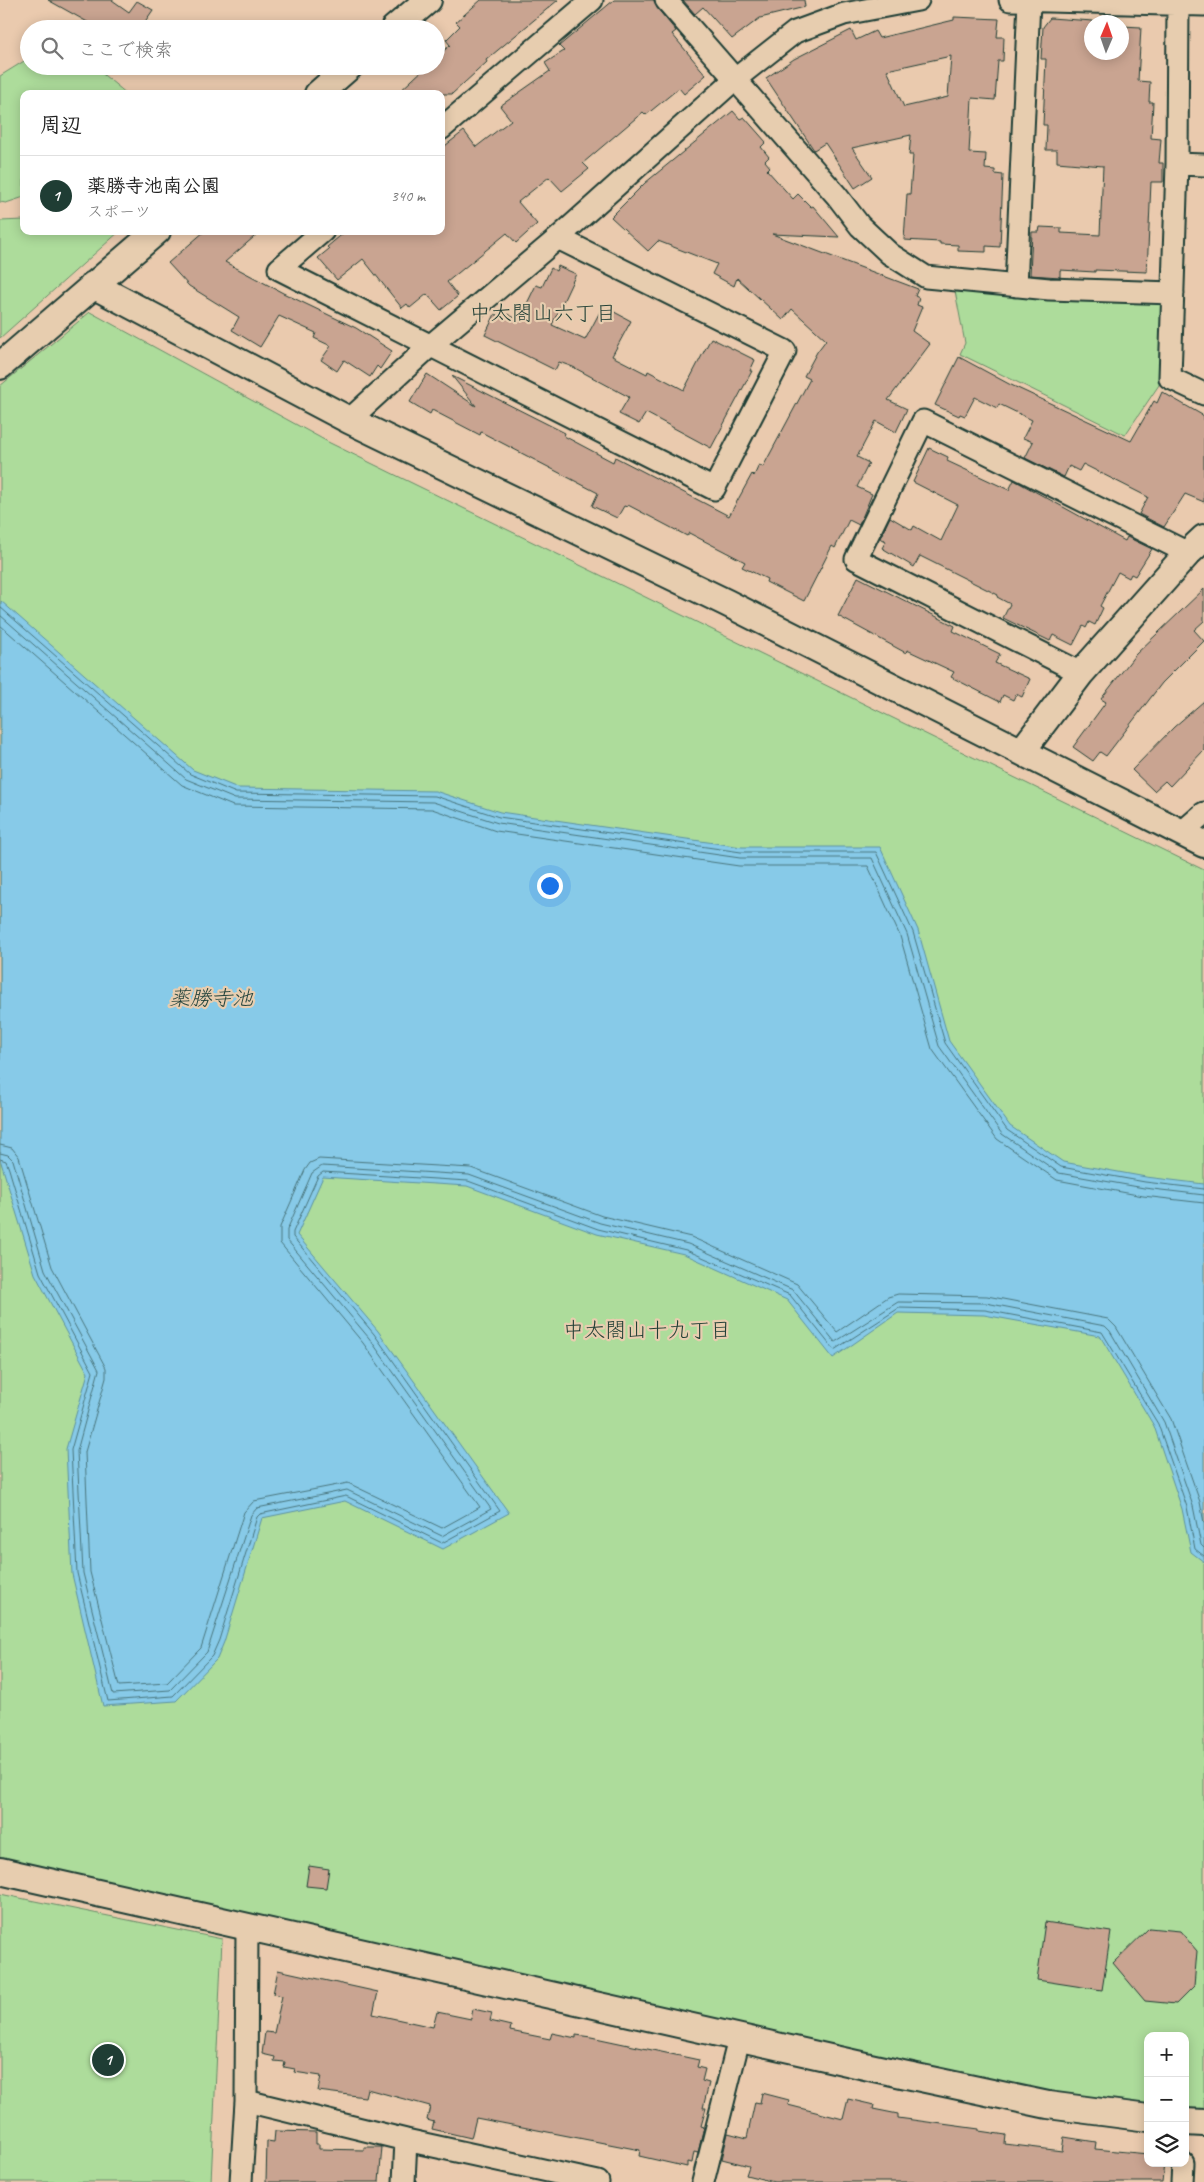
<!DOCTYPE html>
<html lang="ja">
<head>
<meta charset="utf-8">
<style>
  :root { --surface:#fff; --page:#f2f2f2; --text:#222; --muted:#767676; --line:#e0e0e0; --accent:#1f3d34 }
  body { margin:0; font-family:Caveat,"Klee One",sans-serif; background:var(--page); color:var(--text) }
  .controls { position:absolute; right:15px; bottom:15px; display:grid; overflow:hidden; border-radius:10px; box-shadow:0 2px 12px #0003 }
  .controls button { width:45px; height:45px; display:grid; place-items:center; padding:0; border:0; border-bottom:1px solid var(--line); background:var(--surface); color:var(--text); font:25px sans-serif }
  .compass { position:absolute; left:1084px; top:15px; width:45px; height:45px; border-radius:50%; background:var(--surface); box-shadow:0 2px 12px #0003; rotate:2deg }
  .you { position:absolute; left:549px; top:885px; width:18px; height:18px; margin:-12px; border:4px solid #fff; border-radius:50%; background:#1a73e8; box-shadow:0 0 0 8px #1a73e833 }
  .badge { display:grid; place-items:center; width:32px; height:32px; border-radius:50%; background:var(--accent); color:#fff; font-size:16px; font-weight:700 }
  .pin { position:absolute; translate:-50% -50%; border:2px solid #fff; box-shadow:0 1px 5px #0006 }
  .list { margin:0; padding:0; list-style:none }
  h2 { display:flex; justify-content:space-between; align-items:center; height:65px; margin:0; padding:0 20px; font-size:21px }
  h2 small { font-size:16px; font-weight:400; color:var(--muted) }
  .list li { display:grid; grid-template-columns:32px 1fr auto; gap:15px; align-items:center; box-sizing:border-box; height:80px; padding:0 20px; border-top:1px solid var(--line) }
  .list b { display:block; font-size:19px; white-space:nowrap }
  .list p { margin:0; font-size:16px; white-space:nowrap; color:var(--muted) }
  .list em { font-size:16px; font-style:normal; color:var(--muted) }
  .icon { flex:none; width:28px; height:28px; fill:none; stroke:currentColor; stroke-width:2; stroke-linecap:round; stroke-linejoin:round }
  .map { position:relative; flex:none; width:1204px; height:2182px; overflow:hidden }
  .search { position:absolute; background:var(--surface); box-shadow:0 2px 12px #0003; left:20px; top:20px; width:425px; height:55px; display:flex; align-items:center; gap:12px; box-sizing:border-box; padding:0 18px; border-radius:28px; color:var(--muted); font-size:19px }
  .panel { position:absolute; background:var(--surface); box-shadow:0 2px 12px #0003; left:20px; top:90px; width:425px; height:145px; border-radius:10px }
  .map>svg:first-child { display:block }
</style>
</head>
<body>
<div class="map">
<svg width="1204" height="2182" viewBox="0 0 1204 2182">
  <rect width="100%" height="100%" fill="#eacaae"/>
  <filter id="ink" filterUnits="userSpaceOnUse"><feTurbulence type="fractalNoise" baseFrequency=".02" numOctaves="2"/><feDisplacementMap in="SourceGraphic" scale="10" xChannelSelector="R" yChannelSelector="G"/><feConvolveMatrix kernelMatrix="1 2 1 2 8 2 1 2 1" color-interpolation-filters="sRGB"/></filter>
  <g filter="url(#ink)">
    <path fill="#addc9b" stroke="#668c68" d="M29,58V66H93L127,94H24V197L6,203L0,202V76Z
      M24,220V231H120L0,338V221Z
      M955,291L1161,301L1159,385L1125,435L960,354L965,343Z
      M90,312L330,443L1204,870V2126L1185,2125V2036H1148V2121L0,1872V386Z
      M0,1894L222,1939L211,2182H0Z"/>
    <path fill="#87cae8" stroke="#5d92a0" d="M1,601L193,770L238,788L435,791L500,812L742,847H880L918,930L949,1041L1010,1126L1063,1162L1146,1177L1204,1184V1562L1191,1552L1182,1509L1154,1426L1100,1336L984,1315L898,1313L833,1358L787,1300L684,1254L597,1234L467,1186L323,1177L297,1235L378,1331L509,1513L443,1549L345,1501L262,1518L224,1642L217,1659L176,1701L103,1706L72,1574L66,1449L88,1373L35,1274L0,1159Z"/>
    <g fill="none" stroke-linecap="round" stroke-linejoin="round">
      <path stroke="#49757c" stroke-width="1" d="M0,607L190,774L236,793L435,796L499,817L741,852H876L913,932L945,1043L1007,1130L1061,1167L1145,1182L1204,1189
        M0,615L186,779L235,799L433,802L498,823L740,858H872L907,934L939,1046L1002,1134L1059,1173L1144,1188L1204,1195
        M0,625L182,785L233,806L432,809L496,831L739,866H868L900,936L932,1049L997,1139L1057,1180L1143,1196L1204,1203
        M0,1145L12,1148L19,1157L52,1267L106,1368V1378L85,1452L90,1572L119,1686L167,1683L201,1648L244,1512L254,1501L348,1483L442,1528L480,1507L363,1343L280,1243V1227L305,1170L310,1163L319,1159L471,1168L602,1216L691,1237L797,1284L837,1332L888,1297L898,1294L987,1296L1108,1319L1116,1327L1171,1419L1200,1502L1204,1523
        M0,1153L8,1155L13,1160L45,1270L99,1370L77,1451L83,1573L113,1694L170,1690L207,1652L251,1515L257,1508L347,1490L442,1536L491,1509L369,1338L287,1240V1230L312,1173L322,1166L469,1175L600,1223L688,1244L793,1290L835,1342L898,1302L986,1303L1105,1326L1110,1331L1164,1422L1193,1506L1201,1545L1204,1548
        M0,1159L6,1161L9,1169L40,1273L93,1372L71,1450L77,1573L108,1701L173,1696L212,1656L219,1640L257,1517L260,1514L346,1496L442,1543L500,1511L374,1334L293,1237V1232L318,1176L323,1172L468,1181L598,1229L686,1250L790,1295L834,1350L899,1308L985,1310L1102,1332L1158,1424L1187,1507L1195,1549L1204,1556"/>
    </g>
    <path fill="#c9a491" stroke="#1f3d34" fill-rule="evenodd" d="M48,0H112L129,12L137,1L153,10L144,23L152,29H100Z
      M481,0H558L486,60L487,62L452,94H397L427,66H436V58L450,45L446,40L460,26L456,22Z
      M614,0H654L657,8L676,31L672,34L706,75L684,94L679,88L646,115L643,112L583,163L589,169L562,191L549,177L518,202L537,224L516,243L507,233L447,282L458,296L441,310L427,294L410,308L407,304L402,308L363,259L337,280L318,258L329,249L327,247L346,231H441V149L464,131L476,147L511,120L500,106L550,71L545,63L564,51L559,46Z
      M683,0H804L805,7L760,18L732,39L703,7L695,14Z
      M954,17L999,19L997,37H1004L1003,61H998L995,100L972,98L969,153L986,154L985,169L995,170V174L1003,175L1000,247L986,246V252L958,251V245L940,244V242L904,240L907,194H910L913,155H909L911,135L852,148L872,177L855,188L825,143L814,150L766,78L794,59L851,30L856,40L875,31L879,38L954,20ZM951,56L948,97L904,107L887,70Z
      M1050,18L1093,21L1092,52H1122V26L1141,27L1138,81L1150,82L1149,102H1153L1151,138L1161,139L1159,163H1163V182H1151L1147,272L1095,270V272L1060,270V277L1030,275L1032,232H1039L1040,227L1061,228V233L1100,235L1103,166L1057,162V150H1046L1047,125H1043L1046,59H1041L1043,27Z
      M733,111L740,119L744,117L766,142L761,147L769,157L765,161L770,167L767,170L793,199L798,194L811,207L813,206L839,237L772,234L918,289L915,296L919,298L917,305L922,307L912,331L930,344L888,400L907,409L896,432L876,421L857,457L869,463L857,487L872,494L859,525L849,520L835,548L832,546L804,601L766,582L767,579L742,567L745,562L689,533L687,536L628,505L627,507L624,506L617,518L592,506L598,493L481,432L480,435L432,410L430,414L410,402L427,374L476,406L452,376L565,433L564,436L613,462L615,457L729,516L752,474L754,476L759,465L763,467L810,379L804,376L817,352L826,340L792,309L783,320L737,278L734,286L712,274L717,264L658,241L648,251L611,217L645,183Z
      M205,231H261L225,262L283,293L356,328L392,351L380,369L377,366L370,377L344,360L337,371L321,360L331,346L314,338L316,333L279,316L260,347L232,330L239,317L189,286L168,263Z
      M558,266L576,274L552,325L585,340L603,306L631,321L612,356L647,374L648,371L684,390L711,338L755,360L750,371H752L711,448L646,413L639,424L619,414L629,397L573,367L559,362L555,370L485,335L495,314L504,319L507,314L519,320L536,285L542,287L551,268L556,271Z
      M959,357L1009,384L1131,441L1154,401L1157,403L1162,392L1204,416V502L1185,494L1164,527L1139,514L1148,497L1083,464L1079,471L1069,466L1064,477L1025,458L1033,442L1023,438L1032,420L999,404L997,408L975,397L965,416L960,414L959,416L935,405Z
      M929,448L948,457L947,461L1009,490L1014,480L1125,541L1127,537L1152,549L1135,576L1131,574L1129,578L1118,572L1100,606L1103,608L1095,625L1089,622L1086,628L1083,626L1073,645L1053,635L1050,641L1003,618L1010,604L997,597L998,595L920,556L914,567L882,548L886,541L880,538L890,517L912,530L914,526L941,541L958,505L913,482Z
      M858,577L955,626L953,631L1000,654L995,663L1030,679L1022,697L1016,694L1013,700L1003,695L1000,702L951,677L954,672L907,650L906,653L838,616Z
      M1204,589V621L1194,630L1204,641L1162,683L1106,756L1100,752L1093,761L1073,747L1106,702L1101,699L1135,655Z
      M1204,701V750L1170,786L1165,781L1154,791L1132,770L1174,727Z
      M309,1866L329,1869L326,1888L306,1886Z
      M1045,1922L1111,1932L1102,1990L1037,1980Z
      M1149,1928L1180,1931L1197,1951L1194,1986L1176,2004L1145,2001L1113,1963Z
      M278,1970L378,1992L373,2014L433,2027L437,2012L471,2019L473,2009L492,2013L490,2021L511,2026L510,2031L550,2039L552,2033L576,2038V2035L591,2037L699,2060L697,2067L705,2069L702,2081L709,2083L703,2108H706L701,2126L704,2127L698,2153L694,2152L692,2163L687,2162V2167L639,2156L640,2150L476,2118L471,2138L432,2129L434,2122L427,2120L430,2106L367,2089L365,2097L318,2091L321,2076L294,2072L295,2069L284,2067L285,2062L274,2061L275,2057L262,2054L265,2032L274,2033L282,1996L273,1994Z
      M762,2093L789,2100L788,2105L843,2119L848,2099L874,2105L873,2109L898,2114V2118L979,2129V2131L1006,2135L1005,2144L1062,2151L1064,2137L1096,2142L1095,2149L1148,2154V2163H1164L1162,2182H774L746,2175L749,2166L722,2159L728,2133L747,2138L755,2102L760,2103Z
      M275,2131L316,2132V2144H319V2149L364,2150V2147H382L379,2182H266L267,2141L274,2142Z"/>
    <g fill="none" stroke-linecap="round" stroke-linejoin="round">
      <g stroke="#1f3d34" stroke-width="25">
        <path id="minor" d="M666,0L837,196L860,226L890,254L926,277L1049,289L1173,293
          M1010,0L1204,5
          M1178,5L1177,164L1170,378L1204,394
          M441,129L592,0
          M1177,164L1204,165
          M323,231L279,269L714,489L785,351L558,238
          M1016,286L1029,1
          M349,420L430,346L558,238L734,80L795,32L844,14L918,0
          M1081,673L856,559L923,421L1188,553
          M1181,833L1204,813
          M246,2101L406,2140L598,2182
          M241,2182L246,2101L247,1928
          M404,2182L406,2140
          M703,2182L739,2039
          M1182,2182L1183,2163"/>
      </g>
      <g stroke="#1f3d34" stroke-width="30">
        <path id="tertiary" d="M394,29L428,0
          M318,94L350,66
          M93,285L349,420L727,603L1204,844
          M0,366L157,231
          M1022,751L1081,673L1188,553L1204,538
          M0,1871L874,2068L1048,2105L1148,2118
          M1185,2122L1204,2123"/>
      </g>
      <use href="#minor" stroke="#e7cdaf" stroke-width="21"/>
      <use href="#tertiary" stroke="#e7cdaf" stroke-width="26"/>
    </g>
  </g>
  <g text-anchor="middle" stroke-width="4.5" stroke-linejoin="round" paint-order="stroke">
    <g font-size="21" fill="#1f3d34" stroke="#e7cdaf">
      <text x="543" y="320">中太閤山六丁目</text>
      <text x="647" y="1337">中太閤山十九丁目</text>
    </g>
    <g font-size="21" font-style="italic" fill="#24443d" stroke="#e7cdaf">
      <text x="211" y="1005">薬勝寺池</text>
    </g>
  </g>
</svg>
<div class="controls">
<button>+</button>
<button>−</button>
<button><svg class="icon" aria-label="layers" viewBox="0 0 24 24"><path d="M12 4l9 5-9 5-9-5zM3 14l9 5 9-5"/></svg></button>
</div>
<svg class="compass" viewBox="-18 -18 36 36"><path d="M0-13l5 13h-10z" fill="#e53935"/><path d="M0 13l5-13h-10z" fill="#767676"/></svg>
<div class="you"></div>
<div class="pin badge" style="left:108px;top:2060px">1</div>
<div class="search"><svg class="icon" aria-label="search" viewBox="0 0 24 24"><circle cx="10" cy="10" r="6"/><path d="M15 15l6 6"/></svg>ここで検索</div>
<section class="panel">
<h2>周辺<small></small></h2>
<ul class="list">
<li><span class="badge">1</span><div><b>薬勝寺池南公園</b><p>スポーツ</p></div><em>340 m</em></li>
</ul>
</section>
</div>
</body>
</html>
